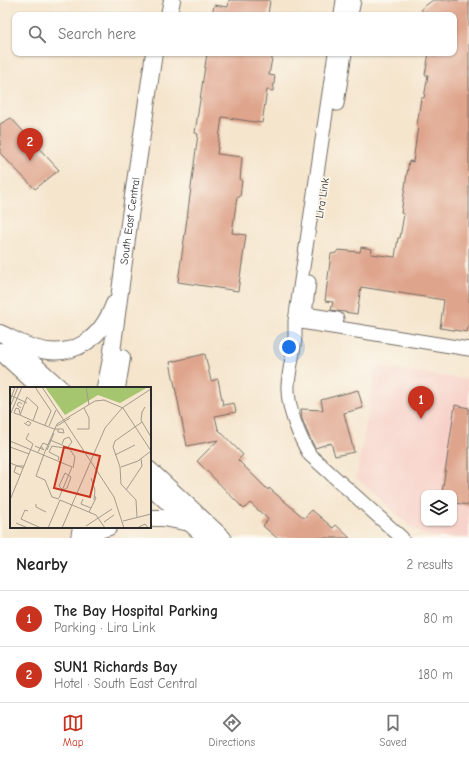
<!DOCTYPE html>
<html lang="en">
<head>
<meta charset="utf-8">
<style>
  :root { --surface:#fff; --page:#f2f2f2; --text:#222; --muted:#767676; --line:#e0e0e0; --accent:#c8321e }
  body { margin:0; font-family:"Comic Neue",sans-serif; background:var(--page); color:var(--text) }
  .controls { position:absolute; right:12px; bottom:12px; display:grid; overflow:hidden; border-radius:8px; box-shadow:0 1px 3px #0004 }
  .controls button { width:36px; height:36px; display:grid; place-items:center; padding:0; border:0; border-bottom:1px solid var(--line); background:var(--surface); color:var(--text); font:20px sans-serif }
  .you { position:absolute; left:289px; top:347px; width:14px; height:14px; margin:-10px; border:3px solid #fff; border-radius:50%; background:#1a73e8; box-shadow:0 0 0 6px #1a73e833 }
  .badge { display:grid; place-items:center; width:26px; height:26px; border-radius:50%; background:var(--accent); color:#fff; font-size:13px; font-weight:700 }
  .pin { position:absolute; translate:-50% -33px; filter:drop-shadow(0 1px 2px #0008) }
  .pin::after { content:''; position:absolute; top:21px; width:14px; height:12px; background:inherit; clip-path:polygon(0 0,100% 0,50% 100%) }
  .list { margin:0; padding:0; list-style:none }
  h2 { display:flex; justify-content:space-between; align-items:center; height:52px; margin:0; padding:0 16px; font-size:17px }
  h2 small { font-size:13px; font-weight:400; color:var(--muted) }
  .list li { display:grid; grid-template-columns:26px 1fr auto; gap:12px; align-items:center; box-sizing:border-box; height:56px; padding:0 16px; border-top:1px solid var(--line) }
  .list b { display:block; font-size:15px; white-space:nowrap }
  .list p { margin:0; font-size:13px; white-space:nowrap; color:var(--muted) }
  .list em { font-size:13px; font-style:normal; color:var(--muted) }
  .icon { flex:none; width:22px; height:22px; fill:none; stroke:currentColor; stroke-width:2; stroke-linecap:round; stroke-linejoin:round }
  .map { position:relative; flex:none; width:469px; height:538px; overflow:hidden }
  .search { position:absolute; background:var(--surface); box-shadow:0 1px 3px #0004; left:12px; right:12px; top:12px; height:44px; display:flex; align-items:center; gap:10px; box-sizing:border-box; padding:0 14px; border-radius:8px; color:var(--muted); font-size:15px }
  .sheet { height:164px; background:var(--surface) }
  nav { display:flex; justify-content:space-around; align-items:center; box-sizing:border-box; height:56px; border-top:1px solid var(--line); background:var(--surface); font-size:11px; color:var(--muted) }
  nav a { display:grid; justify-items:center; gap:2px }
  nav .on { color:var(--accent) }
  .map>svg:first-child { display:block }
</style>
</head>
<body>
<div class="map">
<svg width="469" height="538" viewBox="0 0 469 538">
  <rect width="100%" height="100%" fill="#fbf7ec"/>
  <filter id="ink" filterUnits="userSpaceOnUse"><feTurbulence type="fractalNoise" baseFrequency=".025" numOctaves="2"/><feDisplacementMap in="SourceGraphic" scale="8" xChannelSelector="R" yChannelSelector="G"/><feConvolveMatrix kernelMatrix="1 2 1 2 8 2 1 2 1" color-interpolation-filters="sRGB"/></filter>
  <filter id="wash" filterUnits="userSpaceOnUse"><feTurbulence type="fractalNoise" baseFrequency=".012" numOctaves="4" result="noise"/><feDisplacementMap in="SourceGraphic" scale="16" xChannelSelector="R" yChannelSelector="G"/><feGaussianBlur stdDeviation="0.9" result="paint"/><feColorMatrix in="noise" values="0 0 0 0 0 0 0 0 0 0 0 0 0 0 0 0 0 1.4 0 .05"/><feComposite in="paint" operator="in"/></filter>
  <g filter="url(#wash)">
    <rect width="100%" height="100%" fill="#f5e5cd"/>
    <path fill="#f7d1c9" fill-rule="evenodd" d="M374,366L469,380V538H446L431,536L423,534L412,528L376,494L356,478L371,397ZM424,493H454V523H424Z"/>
    <g id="blocks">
      <path fill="#dfa48c" d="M229,0H270L268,15H212L214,5L228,7Z
        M433,0H469V321L467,332L440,328L444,300L361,287L357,314L331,310L333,302L325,301L331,254L336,253L338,250L360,252L361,247L372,249L371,254L395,257L398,238H400L404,214L401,213L409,161L413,162L418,126H417L421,98H424L428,75H425L429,53H454V15H425L421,9Z
        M207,53H273L269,75L275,76L273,91L267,90L262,123L222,117L217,154L242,157L240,180H242L240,197H237L232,233L246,235L238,291L178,282L186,226L198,134L195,133Z
        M11,118L59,170L35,189L0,153V124Z
        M205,354L211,381L218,379L223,405L234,403L236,412L215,416L218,429L243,455L238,460L268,490L269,488L304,518L312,510L333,528L336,525L350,538H277L263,526L268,519L250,503L244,509L197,461L218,440L187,446L170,362Z
        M358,390L363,408L344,413L354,452L335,456L331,443L315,448L309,436L302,419L301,409L323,410L321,400Z
        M455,405L469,408V505L454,503V493H442Z"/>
    </g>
  </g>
  <g filter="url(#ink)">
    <use href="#blocks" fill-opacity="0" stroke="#726c64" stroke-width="1"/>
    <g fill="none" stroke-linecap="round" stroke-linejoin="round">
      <g stroke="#726c64" stroke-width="15">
        <path id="minor" d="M341,15L343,0
          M351,15L354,0
          M335,53L295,321L469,349
          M337,104L345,53
          M309,282L305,314L337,319
          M295,321C295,326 295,331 295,336C294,353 289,369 288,385C287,407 299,437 310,455L402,538"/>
      </g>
      <g stroke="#726c64" stroke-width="18">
        <g id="tertiary">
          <path d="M169,15L172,0"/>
          <path d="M0,333C11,338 22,345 34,348C73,360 101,339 114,304"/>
          <path d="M10,343L60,388"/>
          <path d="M0,351L40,388"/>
          <path id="s1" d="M105,388L111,359L130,216L154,53"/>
          <path d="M117,388L122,358"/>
          <path d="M150,470L223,538"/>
          <path d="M150,486L206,538"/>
          <path d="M150,518H163L190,523"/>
          <path d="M92,532L109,527"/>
          <path d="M79,538L81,527"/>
        </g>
      </g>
      <use href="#minor" stroke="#fff" stroke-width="13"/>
      <use href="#tertiary" stroke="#fff" stroke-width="16"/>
    </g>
  </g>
  <g text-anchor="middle" stroke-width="3.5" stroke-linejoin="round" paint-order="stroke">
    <g font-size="11" fill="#2b2b2b" stroke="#fbf7ec">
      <text transform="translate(322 198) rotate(-81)" y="4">Lira Link</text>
      <text dy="4" stroke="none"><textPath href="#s1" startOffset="169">South East Central</textPath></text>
    </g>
  </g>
  <g transform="translate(10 387)">
    <rect width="141" height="141" fill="#f5e5cd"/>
    <path d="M35,0H138L110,16L88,8L55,28Z" fill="#a5c56e"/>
    <path fill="none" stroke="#a49b8c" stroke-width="1" d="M25,0L41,24L35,38M32,0L104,110L114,141M76,0L79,18M0,8L17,16M0,14L5,0M0,20L8,0M135,20L132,25L131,33L141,50M11,21L7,18L9,15L12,17M0,28L12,0M10,28L4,26L6,21L9,22L10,27M23,34L28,20L17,10L10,28L21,33L44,42H53L54,46L48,45V42M14,36L19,39L21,36L18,34L16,36M39,39L46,23M47,39L60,31M67,42H79V31L74,21M19,46L16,52L23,57M40,53L59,61L65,70L63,81M0,54L62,80L49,111M52,57L54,52L59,50L62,55L58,60M25,59L34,63L31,59M0,60L19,67M37,63L44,46M28,65L33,56L38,58M105,68L125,58M48,73L49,70L39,65L42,59L60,62M0,76L13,81M111,80L128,74L141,64M55,86L61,90L57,101L53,103L49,99ZM10,88L4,85L6,79H14M81,91L85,103L84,113M116,103L132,79L131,72M49,112L42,110L35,93L26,89L34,67L47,37L85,14L94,13L113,21L141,64M73,112L71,117L81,121M0,113L23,57M26,117V120L36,125M18,124L15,123L11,132L31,141M79,125L86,111L84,108M127,130L126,113L111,97L110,80L103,60L105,54L132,35M113,134L141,127M94,135L104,128M6,136L18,141M76,139L102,122M38,141L50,113L86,128L95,141M52,141L95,41L112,21L141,2M127,141L135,137L138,141"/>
    <path fill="#c8321e" fill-opacity="0.15" stroke="#c8321e" stroke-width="2" d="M54,60L90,69L80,110L44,101Z"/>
    <rect width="141" height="141" fill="none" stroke="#2b2b2b" stroke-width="2"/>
  </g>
</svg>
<div class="controls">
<button><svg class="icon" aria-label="layers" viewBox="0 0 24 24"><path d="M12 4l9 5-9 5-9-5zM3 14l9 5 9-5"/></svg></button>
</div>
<div class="you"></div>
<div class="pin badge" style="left:421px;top:419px">1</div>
<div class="pin badge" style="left:30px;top:161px">2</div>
<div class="search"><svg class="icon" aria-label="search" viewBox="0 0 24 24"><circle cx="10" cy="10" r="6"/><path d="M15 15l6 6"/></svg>Search here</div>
</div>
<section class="sheet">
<h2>Nearby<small>2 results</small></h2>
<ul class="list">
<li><span class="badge">1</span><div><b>The Bay Hospital Parking</b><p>Parking · Lira Link</p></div><em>80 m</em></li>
<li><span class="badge">2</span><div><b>SUN1 Richards Bay</b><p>Hotel · South East Central</p></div><em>180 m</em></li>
</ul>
</section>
<nav>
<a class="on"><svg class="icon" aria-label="map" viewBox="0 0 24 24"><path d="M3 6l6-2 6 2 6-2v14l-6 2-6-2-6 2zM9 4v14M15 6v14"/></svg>Map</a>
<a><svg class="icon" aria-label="directions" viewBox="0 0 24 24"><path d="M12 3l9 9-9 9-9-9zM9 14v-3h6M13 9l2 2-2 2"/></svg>Directions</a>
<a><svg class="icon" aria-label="saved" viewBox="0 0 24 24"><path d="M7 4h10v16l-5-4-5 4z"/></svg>Saved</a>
</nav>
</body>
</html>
